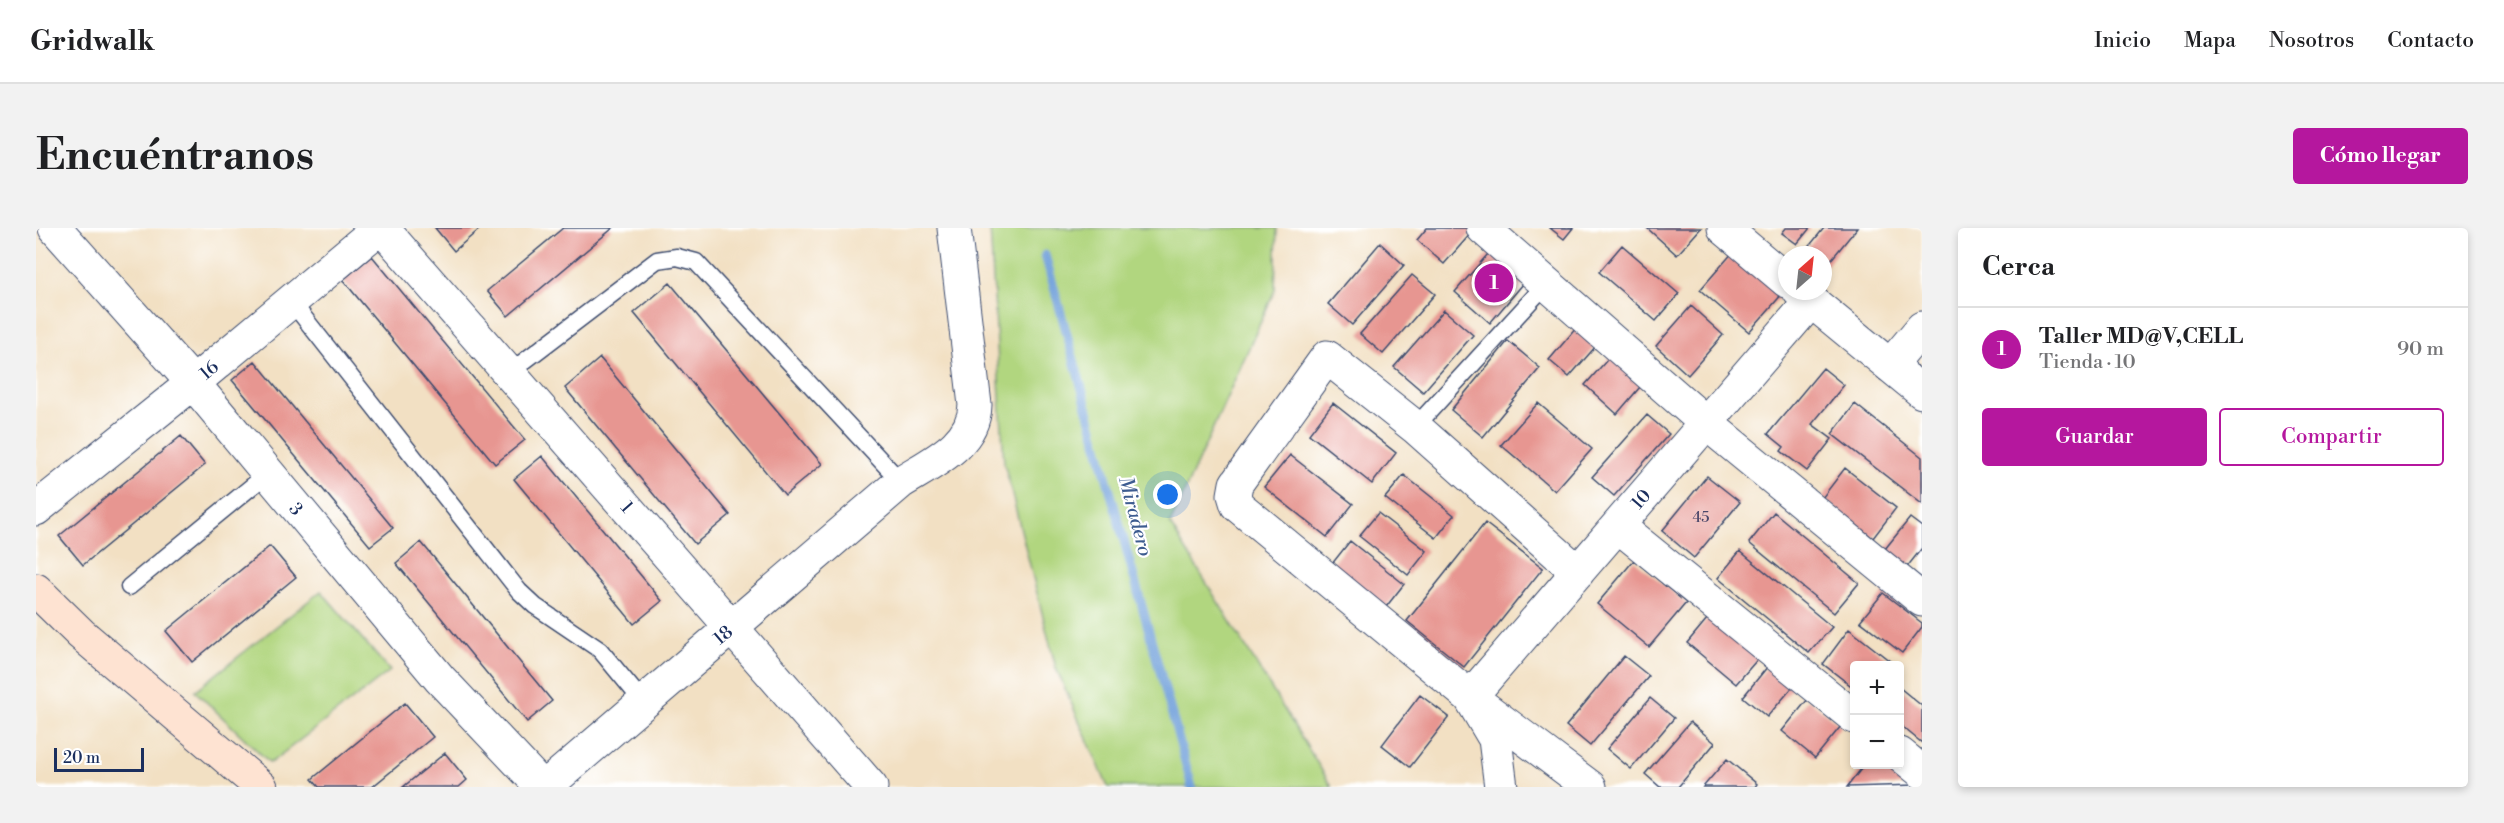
<!DOCTYPE html>
<html lang="es">
<head>
<meta charset="utf-8">
<style>
  :root { --surface:#fff; --page:#f2f2f2; --text:#202124; --muted:#757577; --line:#e0e0e0; --accent:#b5179e }
  body { margin:0; font-family:"Libre Bodoni",serif; background:var(--page); color:var(--text) }
  .controls { position:absolute; right:18px; bottom:18px; display:grid; overflow:hidden; border-radius:6px; box-shadow:0 3px 9px #0003 }
  .controls button { width:54px; height:54px; display:grid; place-items:center; padding:0; border:0; border-bottom:2px solid var(--line); background:var(--surface); color:var(--text); font:30px sans-serif }
  .compass { position:absolute; left:1742px; top:18px; width:54px; height:54px; border-radius:50%; background:var(--surface); box-shadow:0 3px 9px #0003; rotate:27deg }
  .scale { position:absolute; left:18px; bottom:15px; width:90px; box-sizing:border-box; padding-left:6px; border:3px solid #1b2f5e; border-top:0; font-size:16px; line-height:21px; white-space:nowrap; color:#1b2f5e; -webkit-text-stroke:4px #fff; paint-order:stroke }
  .you { position:absolute; left:1132px; top:267px; width:21px; height:21px; margin:-15px; border:4px solid #fff; border-radius:50%; background:#1a73e8; box-shadow:0 0 0 9px #1a73e833 }
  .badge { display:grid; place-items:center; width:39px; height:39px; border-radius:50%; background:var(--accent); color:#fff; font-size:20px; font-weight:700 }
  .pin { position:absolute; translate:-50% -50%; border:3px solid #fff; box-shadow:0 2px 6px #0006 }
  .list { margin:0; padding:0; list-style:none }
  h2 { display:flex; justify-content:space-between; align-items:center; height:78px; margin:0; padding:0 24px; font-size:26px }
  h2 small { font-size:20px; font-weight:400; color:var(--muted) }
  .list li { display:grid; grid-template-columns:39px 1fr auto; gap:18px; align-items:center; box-sizing:border-box; height:84px; padding:0 24px; border-top:2px solid var(--line) }
  .list b { display:block; font-size:22px; white-space:nowrap }
  .list p { margin:0; font-size:20px; white-space:nowrap; color:var(--muted) }
  .list em { font-size:20px; font-style:normal; color:var(--muted) }
  .actions { display:flex; gap:12px; padding:18px 24px }
  .actions a { flex:1; padding:14px 0; border:2px solid var(--accent); border-radius:6px; text-align:center; font-size:21px; color:var(--accent) }
  .actions .main { background:var(--accent); color:#fff }
  .map { position:relative; flex:none; width:1886px; height:559px; overflow:hidden; border-radius:6px }
  header { display:flex; align-items:center; gap:36px; box-sizing:border-box; height:84px; padding:0 30px; background:var(--surface); border-bottom:2px solid var(--line) }
  header strong { font-size:28px }
  nav { display:flex; gap:33px; margin-inline-start:auto; font-size:21px }
  .intro { display:flex; align-items:center; justify-content:space-between; box-sizing:border-box; height:144px; padding:0 36px }
  h1 { margin:0; font-size:42px }
  .button { padding:15px 27px; border-radius:6px; background:var(--accent); color:#fff; font-size:21px; font-weight:700 }
  main { display:flex; gap:36px; padding:0 36px }
  aside { flex:1; background:var(--surface); border-radius:6px; box-shadow:0 3px 9px #0003 }
  .map>svg:first-child { display:block }
</style>
</head>
<body>
<header>
<strong>Gridwalk</strong>
<nav><a>Inicio</a><a>Mapa</a><a>Nosotros</a><a>Contacto</a></nav>
</header>
<div class="intro"><h1>Encuéntranos</h1><a class="button">Cómo llegar</a></div>
<main>
<div class="map">
<svg width="1886" height="559" viewBox="0 0 1886 559">
  <rect width="100%" height="100%" fill="#fff"/>
  <filter id="ink" filterUnits="userSpaceOnUse"><feTurbulence type="fractalNoise" baseFrequency=".0167" numOctaves="2"/><feDisplacementMap in="SourceGraphic" scale="12" xChannelSelector="R" yChannelSelector="G"/><feConvolveMatrix kernelMatrix="1 2 1 2 8 2 1 2 1" color-interpolation-filters="sRGB"/></filter>
  <filter id="wash" filterUnits="userSpaceOnUse"><feTurbulence type="fractalNoise" baseFrequency=".008" numOctaves="4" result="noise"/><feDisplacementMap in="SourceGraphic" scale="24" xChannelSelector="R" yChannelSelector="G"/><feGaussianBlur stdDeviation="1.35" result="paint"/><feColorMatrix in="noise" values="0 0 0 0 0 0 0 0 0 0 0 0 0 0 0 0 0 1.4 0 .05"/><feComposite in="paint" operator="in"/></filter>
  <g filter="url(#wash)">
    <rect width="100%" height="100%" fill="#f2e0c3"/>
    <path fill="#b1d67f" stroke="#66826e" stroke-width="1.5" d="M954,0H1241L1239,62L1134,296L1296,559H1072L1020,440L968,235Z
      M285,363L354,443L234,535L159,463Z"/>
    <g fill="none" stroke-linecap="round" stroke-linejoin="round">
      <path stroke="#71a0da" stroke-width="9" d="M1009,27L1156,559"/>
    </g>
    <g id="blocks">
      <path fill="#e79691" d="M399,0H445L418,23Z
        M527,0H577L472,88L451,63Z
        M1391,0H1433L1437,3L1408,36L1381,12Z
        M1514,0H1537L1528,11Z
        M1611,0H1665L1641,27Z
        M1750,0H1774L1761,16L1746,5Z
        M1788,0H1821L1790,38L1787,35V27H1777L1770,22Z
        M1344,15L1368,37L1316,97L1292,76Z
        M1586,17L1643,66L1620,93L1563,44Z
        M1458,19L1493,49L1454,95L1419,64Z
        M1698,23L1747,65L1713,104L1664,62Z
        M336,28L489,212L459,236L307,52Z
        M1376,47L1399,66L1347,126L1324,106Z
        M634,55L786,236L749,267L598,85Z
        M1655,78L1687,107L1652,147L1620,118Z
        M1408,82L1437,107L1387,164L1358,139Z
        M1541,99L1561,117L1533,149L1513,132Z
        M1472,113L1504,140L1447,209L1415,182Z
        M1578,124L1610,152L1581,186L1549,157Z
        M564,130L694,287L659,316L529,160Z
        M219,133L357,300L334,318L196,152Z
        M1787,140L1808,157L1776,196L1796,211L1771,243L1745,223L1748,219L1732,206Z
        M1297,175L1360,225L1336,256L1273,206Z
        M1502,175L1556,221L1519,263L1465,217Z
        M1819,176L1886,229V276L1796,206Z
        M1611,187L1633,206L1578,268L1556,249Z
        M145,208L169,237L47,337L23,308Z
        M1254,227L1317,276L1291,309L1228,259Z
        M506,228L626,373L598,396L478,251Z
        M1809,240L1860,280L1837,310L1786,270Z
        M1368,247L1418,287L1400,310L1349,270Z
        M1671,248L1704,274L1658,330L1626,303Z
        M1738,284L1823,355L1798,385L1713,315Z
        M1342,285L1391,323L1372,347L1323,308Z
        M1874,290L1886,299V320L1871,339L1849,321Z
        M1449,295L1507,340L1428,439L1371,393Z
        M1314,313L1368,356L1350,379L1295,337Z
        M385,314L516,473L491,494L360,335Z
        M234,318L260,349L156,434L130,403Z
        M1704,323L1796,399L1773,425L1682,350Z
        M1598,332L1650,375L1613,419L1561,376Z
        M1847,365L1886,395V399L1866,425L1824,393Z
        M1676,385L1726,426L1700,456L1651,415Z
        M1813,401L1859,437H1818V460L1787,436Z
        M1588,428L1613,448L1554,518L1530,498Z
        M1736,433L1761,454L1731,489L1707,469Z
        M1864,460L1886,478V515L1864,497Z
        M1384,467L1413,489L1374,539L1346,517Z
        M1614,470L1638,490L1595,541L1571,521Z
        M1772,471L1805,498L1779,530L1746,503Z
        M369,475L397,509L336,559H283L276,551Z
        M1654,494L1679,515L1642,559H1624L1609,546Z
        M409,525L431,552L423,559H367Z
        M1691,531L1721,556L1719,559H1667Z
        M1829,536H1854L1879,557L1811,559Z"/>
    </g>
  </g>
  <g filter="url(#ink)">
    <use href="#blocks" fill-opacity="0" stroke="#3b4a6d" stroke-width="1.5"/>
    <g fill="none" stroke-linecap="round" stroke-linejoin="round">
      <g stroke="#3b4a6d" stroke-width="19">
        <path id="lane" d="M255,73L483,363L499,378L564,422L607,474
          M474,144L621,32L641,29L660,34L865,254
          M1379,199L1511,55
          M93,359L231,246"/>
      </g>
      <g stroke="#3b4a6d" stroke-width="35">
        <path id="street" d="M19,0L157,155L404,451L506,559
          M346,0L835,559
          M1447,0L1670,195L1886,372
          M1688,0L1751,53
          M1763,63L1886,164
          M1854,138L1886,100
          M0,281L157,155L343,0
          M1582,298L1818,489
          M1542,344L1379,199L1291,129L1200,256L1198,267L1201,277L1434,469L1554,559
          M1864,526L1886,544
          M509,559L865,254C895,235 938,217 939,177L918,0
          M1465,559L1459,511L1434,469L1775,73"/>
      </g>
      <g stroke="#3b4a6d" stroke-width="35">
        <path id="secondary" d="M0,362L45,406L225,559"/>
      </g>
      <use href="#lane" stroke="#fff" stroke-width="16"/>
      <use href="#street" stroke="#fff" stroke-width="33"/>
      <use href="#secondary" stroke="#fee3d2" stroke-width="33"/>
    </g>
  </g>
  <g text-anchor="middle" stroke-width="4.5" stroke-linejoin="round" paint-order="stroke">
    <g font-size="15" fill="#4e496b">
      <text x="1665" y="294">45</text>
    </g>
    <g font-size="18" fill="#1b2f5e" stroke="#fff">
      <text transform="translate(173 142) rotate(-40)" y="6">16</text>
      <text transform="translate(1605 271) rotate(-49)" y="6">10</text>
      <text transform="translate(591 279) rotate(49)" y="6">1</text>
      <text transform="translate(260 281) rotate(50)" y="6">3</text>
      <text transform="translate(687 407) rotate(-40)" y="6">18</text>
    </g>
    <g font-size="20" font-style="italic" fill="#3d5c90" stroke="#fff">
      <text transform="translate(1100 288) rotate(75)" y="7">Miradero</text>
    </g>
  </g>
</svg>
<div class="controls">
<button>+</button>
<button>−</button>
</div>
<svg class="compass" viewBox="-18 -18 36 36"><path d="M0-13l5 13h-10z" fill="#e53935"/><path d="M0 13l5-13h-10z" fill="#757577"/></svg>
<div class="scale">20 m</div>
<div class="you"></div>
<div class="pin badge" style="left:1458px;top:55px">1</div>
</div>
<aside>
<h2>Cerca<small></small></h2>
<ul class="list">
<li><span class="badge">1</span><div><b>Taller MD@V,CELL</b><p>Tienda · 10</p></div><em>90 m</em></li>
</ul>
<div class="actions"><a class="main">Guardar</a><a>Compartir</a></div>
</aside>
</main>
</body>
</html>
